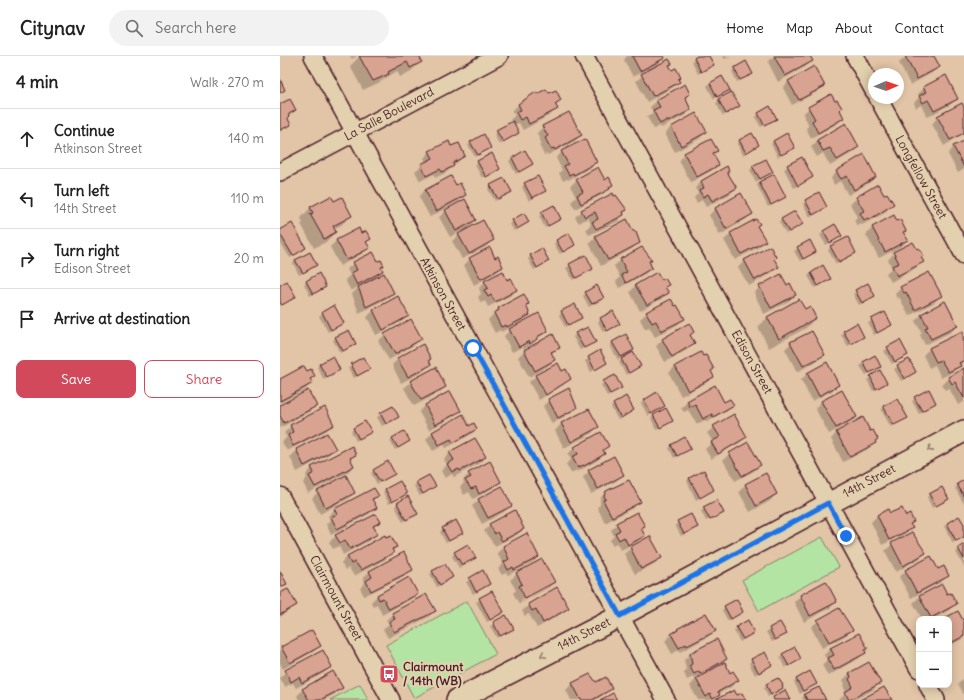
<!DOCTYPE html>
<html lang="en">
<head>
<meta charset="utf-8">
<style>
  :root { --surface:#fff; --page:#f2f2f2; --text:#222; --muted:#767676; --line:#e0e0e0; --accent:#d1495b }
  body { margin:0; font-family:Delius,sans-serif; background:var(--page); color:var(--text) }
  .controls { position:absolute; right:12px; bottom:12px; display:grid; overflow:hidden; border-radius:8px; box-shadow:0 2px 10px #0003 }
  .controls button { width:36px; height:36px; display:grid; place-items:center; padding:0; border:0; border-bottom:1px solid var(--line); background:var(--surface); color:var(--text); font:20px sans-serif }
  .compass { position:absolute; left:588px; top:12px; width:36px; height:36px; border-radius:50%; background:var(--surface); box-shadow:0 2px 10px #0003; rotate:88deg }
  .stop { position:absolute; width:12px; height:12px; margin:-9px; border:3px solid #1a73e8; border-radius:50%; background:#fff }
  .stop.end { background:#1a73e8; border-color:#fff; box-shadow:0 1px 4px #0008 }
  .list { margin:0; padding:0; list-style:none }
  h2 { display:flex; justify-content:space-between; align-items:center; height:52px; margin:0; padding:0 16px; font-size:17px }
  h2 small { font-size:13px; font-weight:400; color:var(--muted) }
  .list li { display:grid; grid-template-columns:26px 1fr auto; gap:12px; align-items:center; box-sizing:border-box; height:60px; padding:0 16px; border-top:1px solid var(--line) }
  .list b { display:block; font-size:15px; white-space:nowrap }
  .list p { margin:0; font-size:13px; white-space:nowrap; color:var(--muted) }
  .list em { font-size:13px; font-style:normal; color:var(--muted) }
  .actions { display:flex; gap:8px; padding:12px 16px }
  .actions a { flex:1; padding:9px 0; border:1px solid var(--accent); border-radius:8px; text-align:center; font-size:14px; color:var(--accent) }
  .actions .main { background:var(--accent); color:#fff }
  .icon { flex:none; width:22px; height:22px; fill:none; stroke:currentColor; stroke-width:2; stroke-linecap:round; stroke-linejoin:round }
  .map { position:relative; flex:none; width:684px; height:644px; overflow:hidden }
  header { display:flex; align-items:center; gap:24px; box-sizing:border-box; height:56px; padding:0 20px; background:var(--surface); border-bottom:1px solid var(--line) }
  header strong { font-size:19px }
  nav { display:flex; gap:22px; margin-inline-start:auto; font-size:14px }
  .search { width:280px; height:36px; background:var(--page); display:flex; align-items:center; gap:10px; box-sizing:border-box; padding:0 14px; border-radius:22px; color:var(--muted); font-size:15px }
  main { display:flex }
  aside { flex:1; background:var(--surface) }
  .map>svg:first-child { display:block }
</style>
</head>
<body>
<header>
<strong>Citynav</strong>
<div class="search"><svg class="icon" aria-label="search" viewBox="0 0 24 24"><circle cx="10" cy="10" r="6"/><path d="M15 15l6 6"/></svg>Search here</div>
<nav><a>Home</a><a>Map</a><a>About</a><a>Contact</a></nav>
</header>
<main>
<aside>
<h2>4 min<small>Walk · 270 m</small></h2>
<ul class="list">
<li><svg class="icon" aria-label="ahead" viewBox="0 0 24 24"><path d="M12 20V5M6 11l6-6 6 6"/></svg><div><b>Continue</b><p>Atkinson Street</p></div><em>140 m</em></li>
<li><svg class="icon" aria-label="left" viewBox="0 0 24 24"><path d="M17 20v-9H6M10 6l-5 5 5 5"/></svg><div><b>Turn left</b><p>14th Street</p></div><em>110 m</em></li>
<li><svg class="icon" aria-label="right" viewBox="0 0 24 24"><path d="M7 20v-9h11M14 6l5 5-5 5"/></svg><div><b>Turn right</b><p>Edison Street</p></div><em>20 m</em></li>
<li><svg class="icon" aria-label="arrive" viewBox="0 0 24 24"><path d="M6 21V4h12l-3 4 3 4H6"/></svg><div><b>Arrive at destination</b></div></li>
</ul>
<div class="actions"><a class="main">Save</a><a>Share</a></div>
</aside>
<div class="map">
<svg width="684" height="644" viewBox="0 0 684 644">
  <rect width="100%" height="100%" fill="#e2c4a6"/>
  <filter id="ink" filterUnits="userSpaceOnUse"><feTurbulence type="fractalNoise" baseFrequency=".025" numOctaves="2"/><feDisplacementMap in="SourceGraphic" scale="8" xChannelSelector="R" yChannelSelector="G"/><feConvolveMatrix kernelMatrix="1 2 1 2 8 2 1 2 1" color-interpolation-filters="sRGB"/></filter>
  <g filter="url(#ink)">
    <path fill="#b4e4a4" stroke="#7f8268" d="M542,481L559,511L479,555L462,524Z
      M187,545L216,598L134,642L106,589Z
      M80,628L88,644H50Z"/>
    <path fill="#0003" fill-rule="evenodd" d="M70,0H77L72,3Z
      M80,0H139L141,6L131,15L120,21L117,15L98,27L83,34L70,10Z
      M347,0H383L384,2L375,11L391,8L388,10L391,15L400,22L398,26L392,32L367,46L356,25L367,16L366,14L353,21L344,4Z
      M419,0H428L433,9L418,18L412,5Z
      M443,0H451L445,3Z
      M494,0H529L531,5L525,11L498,26L488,6Z
      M627,0H653L658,11L652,17L630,29L619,7Z
      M455,12L471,17L457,26L452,15Z
      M509,25L543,30L537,36L512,49L503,32Z
      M430,27L449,34L434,43L427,30Z
      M644,32L677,43L670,49L647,61L641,49L636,52L634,47L639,41L638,38Z
      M451,37L458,50L443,60L436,47Z
      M409,38L404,43L410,54L404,60L381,72L380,70L374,73L367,61L373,56L370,51L377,45Z
      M268,39L280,44L275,49L277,53L270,59L243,74L239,67L234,69L238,77L219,88L214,78L232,67L230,64L235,59L232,55L239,48L256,40Z
      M555,46L563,62L557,68L531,82L526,72L529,69L523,58L529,52Z
      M0,50L15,54L7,61L10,68L0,76Z
      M490,52L495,62L481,71L475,61Z
      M684,53V77L664,90L652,68L658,61Z
      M263,71L301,79L295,85L268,99V98L264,99L259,89L261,87L257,77Z
      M391,71L426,76L419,83L395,96L385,78Z
      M538,84L578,91L572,97L550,110L543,97L537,101L531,91Z
      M460,85L478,89L463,99L457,88Z
      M494,85L513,92L498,101L491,88Z
      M191,86L210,92L195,101L188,89Z
      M684,86V113L678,117L668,98L674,91Z
      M171,92L184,100L167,116L155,122L154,118L140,125L135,115L146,107L144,102L150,96Z
      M436,95L432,99L438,109L431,115L411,126L399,105L405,98Z
      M282,96L316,106L310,112L288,124L287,123L283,125L279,117L282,114L276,102Z
      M232,102L252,108L236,118L229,105Z
      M522,102L532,121L514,132L504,113Z
      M198,106L217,113L202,122L195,109Z
      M473,111L492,116L476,126L470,114Z
      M557,116L595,121L589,127L568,139L560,125L554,129L551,122Z
      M446,117L456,132L450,138L426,151L422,144L417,147L414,142L418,137L415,132L421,126Z
      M297,124L328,132L322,139L295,153L291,146L296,141L290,130Z
      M479,127L505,141L488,151L477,129Z
      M245,128L265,134L249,145L242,131Z
      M211,130L230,136L215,145L208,133Z
      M145,134L185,139L179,145L150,161L139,141Z
      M461,139L472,158L465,164L440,179L429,159L435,153Z
      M604,140L612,148L610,151L603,158L582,169L581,168L577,170L574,164L577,161L570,148L577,142Z
      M51,141L54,146L71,160L61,169L54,173L55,176L46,186L34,192L21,168L23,167L21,162L30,152Z
      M526,145L546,151L530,161L523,148Z
      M274,151L280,163L265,172L259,160Z
      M346,154L337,166L309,179L306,173L311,168L308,162L299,167L295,161L302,155Z
      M166,155L195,164L189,171L170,181L159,161Z
      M244,158L248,166L234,175L230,168Z
      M614,160L625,174L623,177L627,184L620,191L599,202L586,179L592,172Z
      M502,163L522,168L506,178L499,166Z
      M476,164V170L485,185L479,191L455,204L444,184L451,178Z
      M554,170L560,180L546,189L540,179Z
      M78,173L81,178L90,183L86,187L88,192L82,198L60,210L50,191L56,185Z
      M0,175L25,192L10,202L0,186Z
      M179,179L212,184L206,191L182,203L172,185Z
      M316,181L358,187L352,193L321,210L309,187Z
      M276,185L294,188L280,198L274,188Z
      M529,186L535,196L520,205L514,195Z
      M551,191L575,196L556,208L548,194Z
      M636,194L642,200L640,202L642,206L636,212L611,226L606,217L612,212L608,204L614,197Z
      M367,198L370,203L368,206L371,212L365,218L339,232L336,226L340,221L334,210L341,204Z
      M251,200L268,205L254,214L248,203Z
      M305,200L312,213L293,224L286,212Z
      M190,203H215L222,211L216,217L194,229L184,209Z
      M493,203L498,211L491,217L469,230L458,211L465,205Z
      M16,204L32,212L19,219L13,207Z
      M98,206L103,209L101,212L102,215L93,224L113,236L106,243L79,257L72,238L81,229L71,235L65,224L70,219L67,213L74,207Z
      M531,217L550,223L535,232L528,220Z
      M381,225L388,229L384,232L387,237L381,243L360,255L350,236L356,229Z
      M26,226L45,231L30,240L24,228Z
      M205,226L236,234L230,240L208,251L205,245L201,247L198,241L201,238L199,232Z
      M587,229L593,240L579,249L573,238Z
      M0,230L15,241L0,250Z
      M480,231H507L515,238L509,245L484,258L474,237Z
      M621,232L661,239L655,246L629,260L619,241L617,243L615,238Z
      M306,237L323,242L309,251L303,240Z
      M118,241L128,260L121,266L96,279L87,261L93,255Z
      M519,245L524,254L535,262L526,272L489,292L478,271L487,262Z
      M665,246L677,270L671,276L645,289L640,279L642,277L635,265L641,259Z
      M248,247L245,250L249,258L243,265L221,276L220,274L215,277L208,264L218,253Z
      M54,250L62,267L48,276L39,260Z
      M282,256L301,261L285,271L279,259Z
      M367,257L404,263L397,269L375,281L369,271L365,273L360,263Z
      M605,257L611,269L594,279L588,267Z
      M321,263L339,268L323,276L318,266Z
      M230,274L267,275L250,289L244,293L243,291L232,296L224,280Z
      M413,276L410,279L414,287L407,294L385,306L376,290L382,284Z
      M564,276L583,280L568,290L561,279Z
      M682,276L684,306L673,316L661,322L655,309L649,312L643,299L649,293Z
      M296,278L315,285L300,294L293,281Z
      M105,279L140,283L134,289L109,304L98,285Z
      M56,282L75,288L60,297L53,284Z
      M333,286L353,294L348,299L338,304L330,289Z
      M619,286L626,299L612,308L604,295Z
      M511,287L544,298L537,305L517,316L505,293Z
      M278,291L271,298L274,304L268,310L249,321L238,301L244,295Z
      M320,296L326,307L311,316L305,305Z
      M420,297L433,320L426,327L401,340L389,317L395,310Z
      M594,301L599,311L586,319L580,310Z
      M83,302L89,313L74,322L68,312Z
      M118,303H150L148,305L150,308L144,315L121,327L112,309Z
      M342,304L360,310L346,319L339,306Z
      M628,304L635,316L621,325L614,313Z
      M546,307L558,328L552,335L532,345L521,324L527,318Z
      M40,308L59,314L44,324L37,311Z
      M684,313V346L678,349L669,332L665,334L662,328L669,322Z
      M600,315L606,327L593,335L587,324Z
      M26,316L34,320L30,324L31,327L25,334L0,347V325Z
      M282,316L290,322L283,329L259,344L249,326L256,320Z
      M334,320L340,332L327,340L321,329Z
      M131,326L165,331L159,337L134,350L124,332Z
      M648,334L655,347L639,358L632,345Z
      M562,335L576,361L569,367L549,378L535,352L541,346Z
      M170,336L180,354L173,361L149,374L139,356L145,350Z
      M376,337L383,350L368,360L361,347Z
      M269,344L296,352L289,358L272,368L263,350Z
      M407,346L444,347L453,349L446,355L426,366L425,364L417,368L408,354L404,356L401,352Z
      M334,348L352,354L338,364L331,351Z
      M0,350H35L29,356L0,372Z
      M113,351L118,361L102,370L97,361Z
      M604,351L626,361L611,371L601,354Z
      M308,354L317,371L311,378L284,392L275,375L281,368Z
      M374,360L391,365L376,374L371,362Z
      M53,368L46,375L7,395L2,386L7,381L4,377L11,370Z
      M189,371L196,373L190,379L166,392L164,389L153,395L146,383L153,376Z
      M434,371L466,381L459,387L431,403L425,393L433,386L427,377Z
      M74,373L90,376L76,385L71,375Z
      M557,376L594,386L588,393L563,406L551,383Z
      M321,377L328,390L323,395L324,398L318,404L297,416V414L291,417L286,408L291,404L288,398L294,392Z
      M47,378L55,393L48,399L17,416L10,401L16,394Z
      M113,382L126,387L115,394L110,385Z
      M392,390L410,393L394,402L389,392Z
      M170,397L205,401L198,408L174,421L172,418L165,422L161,415L167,409L164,403Z
      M75,398L70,404L73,410L67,417L28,437L23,427L27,422L26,419L32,412Z
      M449,398L480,409L474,415L455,425L443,404Z
      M94,415L114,417L97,428L91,417Z
      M309,415L343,419L336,425L311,438L303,421Z
      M189,418L220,426L213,432L193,443L189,436L184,439L180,431L184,427L183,424Z
      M485,418L496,438L490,445L470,456L459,436L465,429Z
      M409,422L433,434L416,444L407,425Z
      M684,425V448L675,432Z
      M137,427L155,430L140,440L134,430Z
      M94,433L97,440L92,445L95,452L89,458L51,479L46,468L50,464L48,460L54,454Z
      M106,433L126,438L109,448L103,436Z
      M327,435L360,446L353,452L325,467L317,451L320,449V442Z
      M38,436L74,437L68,443L40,458L32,442Z
      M650,438L667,443L652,452L647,441Z
      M199,444L231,449L224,456L202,468L192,450Z
      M436,445L442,457L426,465L421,455Z
      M118,447L136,458L123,466L115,450Z
      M608,455L610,459L626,461L633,466L630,469L631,472L625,478L602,489L591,466L597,460Z
      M411,459L417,470L401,480L395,469Z
      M679,461L684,470V481L673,487L664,470Z
      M99,466L93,472L97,478L90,484L63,499L59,490L53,493L49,486L56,480Z
      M337,468L364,470L360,473L364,479L357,486L341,494L337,487L332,489L330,484L334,480L331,474Z
      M210,469L243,473L237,479L215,490L204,475Z
      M163,473L182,477L166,487L160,476Z
      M632,477L645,497L639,503L616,516L605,495L612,488Z
      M247,479L258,500L252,507L228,519L226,517L222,519L218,513L223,508L217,497L223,491Z
      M684,490V511L676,496Z
      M116,491L106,503L74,520L69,512L65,514L61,507L67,500Z
      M351,492L380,502L374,508L355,518L344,498Z
      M175,497L195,501L179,512L172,500Z
      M123,498L132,514L125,520L84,540L80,532L85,527L83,522L89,516Z
      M626,515H658L668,520L661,526L631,542L619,521Z
      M153,516L172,521L157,531L150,518Z
      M202,516L209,528L193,538L186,526Z
      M237,518L274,526L268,532L239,548L233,537L236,534L230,524ZM268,529V531L241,546V544Z
      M546,526L556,546L550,552L524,566L514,546L520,540Z
      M661,529L667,540L675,548L669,554L653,563H642L633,547L639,541Z
      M212,536L223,556L207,566L196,546Z
      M137,537L130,544L102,559L97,548L93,550L91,546L97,540Z
      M0,538L16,549L0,561Z
      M249,549L288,552L281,558L257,572L249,558L245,560L242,555Z
      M445,551L462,556L448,565L442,554Z
      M154,555L148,561L108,582L103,573L109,568L106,564L113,558Z
      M677,556L684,567V582L669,590V563H665Z
      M226,560L232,572L217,582L210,570Z
      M538,565L572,574L565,580L542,592L531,571Z
      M467,566L473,577L460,586L454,575Z
      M500,567L505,577L492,586L486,576Z
      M397,573L434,575L428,581L400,596L399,594L392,598L385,585Z
      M31,575L40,590L33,596L3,613L0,607V593Z
      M579,579L586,593L584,595L585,597L578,603L548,620L542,609L547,604L544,599L550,593Z
      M410,598L446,603L440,610L457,624L451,631L438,638L433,644H418L410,630L418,621L414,623L413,621L407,624L404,617L406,614L404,604Z
      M503,599L520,603L505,612L500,602Z
      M472,604L491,609L475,619L469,607Z
      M589,608L600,627L593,634L574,644H559L566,636L563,630L565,628L563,624L569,618Z
      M50,611L44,617L16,632L13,627L5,631L0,622L6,615Z
      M309,619L316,628L331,633L316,644H291L286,634L292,628Z
      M684,622V639L678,628Z
      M497,623L502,632L488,641L484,632Z
      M517,623L535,628L520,638L514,626Z
      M61,632L55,638L44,644H19L17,640L23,633Z
      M525,639L544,644H523L522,642Z"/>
    <path fill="#d8a390" stroke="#4a1f2b" d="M79,0H139L142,6L130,12L127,6L108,16L109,18L93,25Z
      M352,0H384L385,2L360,15Z
      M417,0H429L434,9L421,16L414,2Z
      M494,0H530L533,5L505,20Z
      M625,0H654L660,11L637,23Z
      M389,3L392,8L389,9L392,14L396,12L401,22L398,23L400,26L373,40L361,18Z
      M466,5L473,18L460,24L454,12Z
      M534,10L545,30L519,44L508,25Z
      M666,19L678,43L654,55L648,44L643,47L639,40L646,36L643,31Z
      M442,20L450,34L437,41L430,27Z
      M0,23L5,34L0,37Z
      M405,28L410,38L405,41L411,54L388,66L387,64L380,68L373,54L380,51L376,44Z
      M266,33L269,37L276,34L281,44L275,48L278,53L249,68L246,61L240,64L236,56L241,54L238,48L256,36L257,38Z
      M451,36L460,50L446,58L438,43Z
      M551,38L555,45L557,44L562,52L560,54L564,62L538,77L532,65L535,63L528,51Z
      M10,43L16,54L9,58L8,63L11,69L0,74V48Z
      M682,47L684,51V77L670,84L657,60Z
      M490,50L497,63L484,69L478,57Z
      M289,56L302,79L275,94L274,92L271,93L265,82L268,80L262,70Z
      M416,57L427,76L401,90L391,71Z
      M233,65L239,77L223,86L216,74Z
      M566,67L579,91L557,104L550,92L543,95L537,84Z
      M472,77L479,89L466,97L459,84Z
      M507,77L515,92L501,99L493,85Z
      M204,78L211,92L198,99L190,86Z
      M305,83L317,106L294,119L293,117L289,119L284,110L288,108L281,95Z
      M431,83L438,95L433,97L439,109L417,121L404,97Z
      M169,85L171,90L179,87L185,100L173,107L174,110L162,116L160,113L146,120L141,108L153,102L149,95Z
      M684,85V111L673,90Z
      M245,94L253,108L239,116L232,102Z
      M212,97L220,113L206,121L197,105Z
      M584,98L596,121L574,134L567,120L561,123L556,115Z
      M522,101L533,121L518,130L507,109Z
      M486,103L493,116L480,123L472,110Z
      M447,110L449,115L447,116L457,132L432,145L428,138L423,141L419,134L424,132L421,125Z
      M318,111L325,124L329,121L333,129L329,131L330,133L301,148L297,139L303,136L296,123Z
      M494,118L506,141L491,149L479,126Z
      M171,120L176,129L180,127L186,139L156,155L145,134Z
      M258,120L266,135L252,142L244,127Z
      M224,122L232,136L218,143L210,129Z
      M598,128L604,139L607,137L614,148L589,164L588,162L584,164L580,157L584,155L576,141Z
      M539,136L547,151L533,159L525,144Z
      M333,137L334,140L336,139L347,154L343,156L344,159L316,173L312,166L318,163L315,156L305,161L301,154Z
      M461,137L473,158L446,173L435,152Z
      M51,140L54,145L62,141L72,160L53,170L56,176L44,183L30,158L33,157L30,151Z
      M185,143L196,164L176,175L165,154Z
      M274,149L281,163L268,170L261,156Z
      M515,155L523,168L509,176L501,163Z
      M244,157L249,166L237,173L232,164Z
      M614,159L617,165L620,163L626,175L623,176L628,184L605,196L592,171Z
      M347,163L353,175L356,176L360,187L328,204L315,180Z
      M476,163L480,168L477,170L486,185L461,198L450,177Z
      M203,164L214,184L189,198L178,178Z
      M12,167L26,192L13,200L0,178V174Z
      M555,168L562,180L550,187L543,175Z
      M79,172L81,177L86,175L91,183L86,186L90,192L67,204L56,184Z
      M289,177L295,189L283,196L276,184Z
      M568,181L576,197L559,206L550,190Z
      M530,184L536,196L523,203L517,191Z
      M633,186L637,193L639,192L644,200L641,201L644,206L617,220L612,210L619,207L613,196Z
      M490,190L496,201L494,203L499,211L475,224L464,204Z
      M210,191L215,202L218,200L223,211L201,223L189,202Z
      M362,191L372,204L369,205L372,212L346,227L341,219L347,216L340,203Z
      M262,192L269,205L257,212L250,199Z
      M30,196L37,209L23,217L15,204Z
      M93,196L98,205L101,204L104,210L101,211L103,215L77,229L71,217L77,214L73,206Z
      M306,199L313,213L296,222L289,208Z
      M543,209L551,223L538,230L531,217Z
      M223,215L227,224L231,222L237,234L215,246L211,239L208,241L204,234L208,232L204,225Z
      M377,216L382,224L385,222L389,229L385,231L389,237L367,249L355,229Z
      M649,216L662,240L635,254L626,236L624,237L620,231Z
      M39,217L46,231L33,238L26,225Z
      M104,217L114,237L86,251L78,231Z
      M501,218L507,229L510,227L516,239L491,252L479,230Z
      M7,225L16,241L2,249L0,246V229Z
      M588,227L595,240L582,247L575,234Z
      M317,229L324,242L312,248L305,236Z
      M244,238L249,248L246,249L250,259L227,271L226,269L221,271L214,257L219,254L218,252Z
      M118,240L129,260L103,274L93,254Z
      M391,243L395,250L397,249L405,263L381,275L376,265L372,267L366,256Z
      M519,243L525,253L530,250L536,262L499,283L487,261Z
      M665,245L678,270L651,283L645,272L648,271L641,258Z
      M295,248L302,262L288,269L281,255Z
      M54,249L64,267L51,274L42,256Z
      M333,255L340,268L327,275L320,262Z
      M605,256L612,269L597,277L591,263Z
      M259,257L268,275L257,281V283L250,288L249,285L239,291L229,273Z
      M131,263L142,283L115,298L104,278Z
      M409,267L414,276L410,279L415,287L392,301L382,283Z
      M577,267L584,281L571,288L563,275Z
      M308,271L316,286L304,292L295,277Z
      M69,274L76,288L63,295L55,281Z
      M532,275L545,299L523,310L510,286Z
      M683,275L684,304L679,307L681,310L668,316L661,304L656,306L649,292Z
      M273,278L280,292L271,296L275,304L255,315L244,294Z
      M346,278L354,294L341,301L332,286Z
      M620,284L628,299L615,306L607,291Z
      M143,288L151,303L149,304L151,309L128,321L117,302Z
      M320,294L327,307L315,314L308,301Z
      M353,296L361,310L349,317L341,303Z
      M421,296L423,300L426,299L434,313L431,315L434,321L408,335L395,310Z
      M595,299L601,311L589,317L583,306Z
      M53,300L60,314L47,321L39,308Z
      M83,301L90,313L77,320L71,308Z
      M629,303L636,316L624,323L617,309Z
      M547,306L559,329L539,340L527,317Z
      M278,307L282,315L286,313L291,323L266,339L255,319Z
      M24,310L27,315L31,313L35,320L30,323L33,327L0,345V323Z
      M156,311L166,331L141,344L130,325Z
      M684,312V342L675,326L672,328L668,321Z
      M600,314L607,327L596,333L590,320Z
      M335,319L342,332L330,338L323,325Z
      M435,329L444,346L450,343L454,349L433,361L432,358L423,363L415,348L410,351L407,345Z
      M289,332L297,352L278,362L268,343Z
      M649,333L656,347L642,355L634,341Z
      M28,334L37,350L4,367L0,360V349Z
      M562,334L577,361L556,372L541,345Z
      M170,335L181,355L155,369L145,349Z
      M377,336L385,350L371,358L364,344Z
      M346,340L354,354L341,362L333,348Z
      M617,343L628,362L614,369L603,350Z
      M113,350L119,361L106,368L100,357Z
      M45,351L54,369L13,390L8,379L13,376L10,369Z
      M386,352L393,365L380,372L373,359Z
      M309,353L319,371L291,386L281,367Z
      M183,358L189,370L194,367L197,373L173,387L171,383L159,389L152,376Z
      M454,358L467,381L438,398L431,386L440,381L433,370Z
      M583,361L590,375L593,374L598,383L595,385L596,387L570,401L556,376Z
      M85,365L92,376L79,383L73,372Z
      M124,375L130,385L118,392L112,382Z
      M321,376L329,390L323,394L325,398L304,410L303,409L298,412L292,401L298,398L294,391Z
      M47,377L56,393L24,410L16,393Z
      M405,381L411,393L397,400L391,389Z
      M195,382L206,401L180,415L179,413L172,416L167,408L174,404L169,396Z
      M468,386L481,409L462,420L449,397Z
      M72,390L76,399L70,402L74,410L35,431L29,420L34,417L31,411Z
      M334,400L344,419L318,433L308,414Z
      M108,405L115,418L100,426L93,414Z
      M210,405L221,426L199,438L196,431L191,433L185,424L191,421L188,417Z
      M424,414L434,434L420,442L409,422Z
      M486,417L497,438L476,450L465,428Z
      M66,419L75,437L46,452L37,435Z
      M149,419L156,430L143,438L136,426Z
      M349,424L361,446L332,461L323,444L326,443L324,440L326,435Z
      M684,424V441L677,428Z
      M120,425L127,438L112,446L105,433Z
      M222,430L232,450L208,462L198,443Z
      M662,431L669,443L656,450L649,438Z
      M94,432L99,440L92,443L97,452L57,473L51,461L57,458L54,453Z
      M128,440L138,458L126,464L117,447Z
      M437,444L444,457L430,464L423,451Z
      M622,452L626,460L630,458L634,466L630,468L633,472L609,484L597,459L608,453L610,457Z
      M235,454L244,473L222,485L217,476L215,478L209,468Z
      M357,456L365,470L361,472L365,480L348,489L344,481L339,484L335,477L340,474L336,467Z
      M96,458L101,466L93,470L98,478L70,493L65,484L60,487L55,479Z
      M411,458L418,471L404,478L397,465Z
      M679,460L684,468V481L676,485L667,467Z
      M176,464L183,477L169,485L162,472Z
      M632,476L646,497L623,510L611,487Z
      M247,477L259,501L234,514L233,511L228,514L224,506L229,503L223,490Z
      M105,479L106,482L111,480L117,491L112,493L114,497L81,514L75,506L71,508L67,500Z
      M370,480L382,502L361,513L350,491Z
      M188,488L196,502L182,509L174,496Z
      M684,488V503L678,492Z
      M124,496L133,514L91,535L86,525L92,521L89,515Z
      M651,500L658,513L664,510L669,520L637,537L625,514Z
      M262,503L275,526L245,542L239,530L242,528L236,517Z
      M165,508L173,521L160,529L152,515Z
      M203,514L210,528L196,536L189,522Z
      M0,515L7,528L0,531Z
      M129,521L138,538L109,553L103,542L99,544L97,539Z
      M546,525L557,546L530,560L520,539Z
      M662,528L667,538L671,537L677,548L651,562L639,540Z
      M277,531L289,552L263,567L256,553L252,555L248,548Z
      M8,533L17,549L0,559V537Z
      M212,535L224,556L210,564L199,542Z
      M146,538L156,555L114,576L109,566L115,563L112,557Z
      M457,543L463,556L451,563L444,550Z
      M559,552L573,574L549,586L537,564Z
      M678,555L684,566V580L669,588V563H663Z
      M426,557L436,575L407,590L406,588L399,592L391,578L398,574L397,573Z
      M226,559L234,573L220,580L213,566Z
      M468,564L474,577L463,583L456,571Z
      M500,566L507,578L495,584L489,572Z
      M32,574L41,590L10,607L1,591Z
      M579,577L588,593L585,594L586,597L554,614L548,602L554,599L550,592Z
      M437,583L447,603L420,618L419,615L414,618L409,610L412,608L410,597Z
      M515,591L521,603L509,610L502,598Z
      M43,594L52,611L22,627L19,621L11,626L5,614Z
      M485,596L492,609L479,617L471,603Z
      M445,606L450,617L453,615L459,624L438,636L440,639L433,643L430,638L426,641L416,623Z
      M589,606L601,627L569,644L565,636L573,631L569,623L571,621L569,617Z
      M53,615L63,632L40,644H29L22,633Z
      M530,615L537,628L523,635L516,623Z
      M310,618L316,626L326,621L332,633L312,644H301L292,627Z
      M498,622L503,629L502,630L503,632L491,639L486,628Z
      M539,631L546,644H527L524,638Z
      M604,631L612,644H580Z
      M454,634L457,639L462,637L466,644H435Z
      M505,634L511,644H494L493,641Z
      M333,637L337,644H320Z"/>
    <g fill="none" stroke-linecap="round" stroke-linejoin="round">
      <g stroke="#4a1f2b" stroke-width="20">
        <path id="minor" d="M33,0L386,644
          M304,0L639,613
          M575,0L594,35
          M598,42L684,199
          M0,116L219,0
          M0,440L111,644
          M648,629L656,644"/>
      </g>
      <g stroke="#4a1f2b" stroke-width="24">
        <path id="tertiary" d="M177,644L340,560L684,375"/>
      </g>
      <use href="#minor" stroke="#e3d0ae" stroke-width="17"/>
      <use href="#tertiary" stroke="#e3d0ae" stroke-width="21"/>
    </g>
    <defs><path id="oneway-chevron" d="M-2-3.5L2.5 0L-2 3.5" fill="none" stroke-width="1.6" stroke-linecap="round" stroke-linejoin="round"/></defs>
    <g stroke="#96786c">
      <use href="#oneway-chevron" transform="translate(650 393) rotate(152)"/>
      <use href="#oneway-chevron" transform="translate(263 599) rotate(153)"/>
    </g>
  </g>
  <g fill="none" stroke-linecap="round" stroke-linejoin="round" filter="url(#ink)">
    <path stroke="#1a73e8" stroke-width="5" d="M193,292L340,560L548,447L566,480"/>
  </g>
  <defs>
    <g id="bus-square" transform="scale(1)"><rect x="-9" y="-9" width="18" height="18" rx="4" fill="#d1495b" stroke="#e3d0ae"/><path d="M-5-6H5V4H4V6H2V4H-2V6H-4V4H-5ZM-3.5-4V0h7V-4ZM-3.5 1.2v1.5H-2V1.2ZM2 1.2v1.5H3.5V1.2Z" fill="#fff"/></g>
  </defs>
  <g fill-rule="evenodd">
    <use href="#bus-square" x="109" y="618"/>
  </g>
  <g text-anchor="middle" stroke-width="4" stroke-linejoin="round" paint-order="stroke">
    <g font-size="12" fill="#4a1f2b" stroke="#e3d0ae">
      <text transform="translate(109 58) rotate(-28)" y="4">La Salle Boulevard</text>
      <text transform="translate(641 121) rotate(61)" y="4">Longfellow Street</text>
      <text transform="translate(163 238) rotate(61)" y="4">Atkinson Street</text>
      <text transform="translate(472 306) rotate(61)" y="4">Edison Street</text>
      <text transform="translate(589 425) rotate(-28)" y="4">14th Street</text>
      <text transform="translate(56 542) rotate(61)" y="4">Clairmount Street</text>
      <text transform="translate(304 578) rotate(-27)" y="4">14th Street</text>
    </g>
    <g font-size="12" font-weight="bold" fill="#4a1f2b" stroke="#e3d0ae" text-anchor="start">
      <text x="123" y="615">Clairmount<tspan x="123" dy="14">/ 14th (WB)</tspan></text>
    </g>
  </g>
</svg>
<div class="controls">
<button>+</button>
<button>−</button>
</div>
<svg class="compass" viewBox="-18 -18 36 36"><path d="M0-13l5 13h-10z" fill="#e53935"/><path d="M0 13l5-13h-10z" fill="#767676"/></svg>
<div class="stop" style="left:193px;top:292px"></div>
<div class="stop end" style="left:566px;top:480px"></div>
</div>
</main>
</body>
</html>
